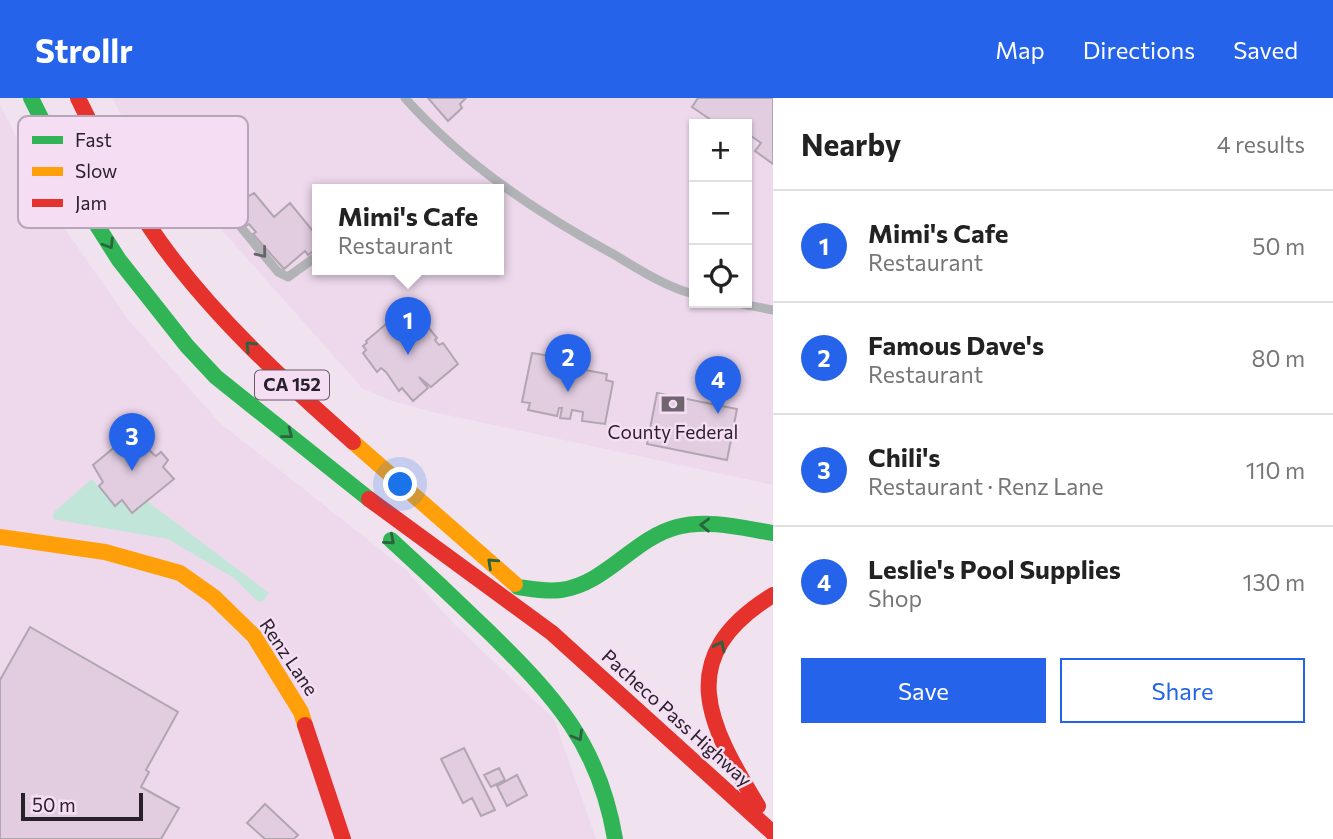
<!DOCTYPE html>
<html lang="en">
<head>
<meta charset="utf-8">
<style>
  :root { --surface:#fff; --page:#f6f6f6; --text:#222; --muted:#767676; --line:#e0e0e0; --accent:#2563eb }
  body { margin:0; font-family:Commissioner,sans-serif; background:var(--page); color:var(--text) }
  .controls { position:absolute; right:21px; top:21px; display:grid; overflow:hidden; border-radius:0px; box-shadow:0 2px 5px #0004 }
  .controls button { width:63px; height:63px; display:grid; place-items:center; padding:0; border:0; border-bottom:2px solid var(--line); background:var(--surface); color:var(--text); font:35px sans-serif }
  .scale { position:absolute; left:21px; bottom:18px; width:122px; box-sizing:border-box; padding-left:7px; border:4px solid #292129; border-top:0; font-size:19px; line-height:24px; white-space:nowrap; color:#292129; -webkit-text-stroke:5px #f5def4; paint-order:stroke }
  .you { position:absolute; left:401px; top:387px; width:24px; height:24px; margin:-18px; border:5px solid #fff; border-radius:50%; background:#1a73e8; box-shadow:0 0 0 10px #1a73e833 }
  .badge { display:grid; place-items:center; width:46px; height:46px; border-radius:50%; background:var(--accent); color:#fff; font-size:23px; font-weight:700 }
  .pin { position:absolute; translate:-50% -58px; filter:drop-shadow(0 2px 4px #0008) }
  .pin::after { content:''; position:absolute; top:37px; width:24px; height:21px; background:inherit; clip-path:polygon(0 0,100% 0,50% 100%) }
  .popup { position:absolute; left:312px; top:86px; width:192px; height:91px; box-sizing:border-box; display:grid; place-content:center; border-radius:0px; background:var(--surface); filter:drop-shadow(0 2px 5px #0005); font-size:23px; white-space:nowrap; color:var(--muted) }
  .popup b { font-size:26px; color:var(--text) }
  .popup::after { content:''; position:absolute; left:50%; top:100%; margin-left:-14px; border:14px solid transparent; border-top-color:var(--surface) }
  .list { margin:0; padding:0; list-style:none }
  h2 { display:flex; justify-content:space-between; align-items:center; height:91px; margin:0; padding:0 28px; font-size:30px }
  h2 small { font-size:23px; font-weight:400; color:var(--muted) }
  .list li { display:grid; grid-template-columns:46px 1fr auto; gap:21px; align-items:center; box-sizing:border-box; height:112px; padding:0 28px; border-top:2px solid var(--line) }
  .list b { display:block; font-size:26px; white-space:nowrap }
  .list p { margin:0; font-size:23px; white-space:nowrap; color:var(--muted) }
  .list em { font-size:23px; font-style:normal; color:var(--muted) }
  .actions { display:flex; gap:14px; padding:21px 28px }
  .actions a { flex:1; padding:16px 0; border:2px solid var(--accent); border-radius:0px; text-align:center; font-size:24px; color:var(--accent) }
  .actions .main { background:var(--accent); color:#fff }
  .icon { flex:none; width:38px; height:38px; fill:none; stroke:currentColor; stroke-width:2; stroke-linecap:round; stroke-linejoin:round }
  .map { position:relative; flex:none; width:773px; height:741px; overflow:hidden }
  header { display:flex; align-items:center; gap:42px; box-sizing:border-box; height:98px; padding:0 35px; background:var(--accent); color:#fff }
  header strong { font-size:33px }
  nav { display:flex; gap:38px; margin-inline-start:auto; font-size:24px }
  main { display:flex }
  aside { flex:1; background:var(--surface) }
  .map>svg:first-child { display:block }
</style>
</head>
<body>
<header>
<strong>Strollr</strong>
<nav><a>Map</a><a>Directions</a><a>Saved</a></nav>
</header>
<main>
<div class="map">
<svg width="773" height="741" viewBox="0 0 773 741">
  <rect width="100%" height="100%" fill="#f0e3ef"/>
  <path fill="#edd8ec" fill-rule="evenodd" d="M112,0H773V387L433,314L392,303L362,290L164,67H149ZM694,26H747V205H694ZM317,91H499V171H317Z
    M0,7L63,128L127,220L220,325L406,472L454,526L554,621L596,741H0Z"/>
  <path fill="#c1e5d8" d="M92,381L115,408L122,402L132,415L147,403L269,495L262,504L257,503L234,480L168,441L53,421L54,414Z"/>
  <path fill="#e1cce0" stroke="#b0a6af" stroke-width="2" d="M428,0H466L460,6L462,10L448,23Z
    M698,0H773V66L755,53L761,45L747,35V26H735L732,24L730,26H717L692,9Z
    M254,95L274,119L290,105L317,138V150L308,157L305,153L284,171L253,136L256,134L249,126L246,128L242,123L244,121L236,110L241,106L239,104Z
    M405,210L408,213L411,210L422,225L424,224L437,240L435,242L439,247L443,245L458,266L431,289L419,279L428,290L413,303L402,290L399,293L386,274L381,270L377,274L363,255L366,252L363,248L367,245L366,243Z
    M532,255L587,264L585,272L607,276L606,282L613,284L605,326L582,323L583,314L572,312L570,321L560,320L562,310H559L557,318L528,312L530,305L522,304Z
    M657,295L737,311L727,362L647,346Z
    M133,334L154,357L156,358L161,354L168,362L163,369L174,381L132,415L122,402L115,408L99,388L103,384L93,367Z
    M30,529L178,614L146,672L149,674L141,689L179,710L161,741H0V582Z
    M464,650L495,712L481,718L472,700L463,705L441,661Z
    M499,670L505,682L491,689L484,677Z
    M517,677L527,697L507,708L497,688Z
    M265,706L298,737L294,741H265L247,725Z"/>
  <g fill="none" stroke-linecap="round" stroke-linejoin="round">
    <path stroke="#b1b3b7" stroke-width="9" d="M405,0C464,66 536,114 613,156C639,171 665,189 694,196
      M201,60L198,77L278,174L288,179L317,158
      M737,205L773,212"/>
    <path stroke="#30b455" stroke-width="16" d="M31,0L86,110L119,162L187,248L216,279L369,401
      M391,442C424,472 457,503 489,534C555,599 599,646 615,741
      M518,489C532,491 546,494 561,492C606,486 634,440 677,429C709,421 742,430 773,435"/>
    <path stroke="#ff9f0a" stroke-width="16" d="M353,344L515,486
      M0,439L105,454L180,475L214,499L254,538L301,614L305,627"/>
    <path stroke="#e5322d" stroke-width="16" d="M78,0C102,50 128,99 160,144C214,219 284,283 353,344
      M369,401L552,535L773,735
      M305,627L343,741
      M758,708C708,626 672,559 773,497"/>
  </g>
  <defs><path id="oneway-chevron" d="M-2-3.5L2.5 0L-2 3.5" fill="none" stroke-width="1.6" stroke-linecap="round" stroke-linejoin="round" transform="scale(1.75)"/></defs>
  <g stroke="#2c633d">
    <use href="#oneway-chevron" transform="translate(109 146) rotate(58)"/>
    <use href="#oneway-chevron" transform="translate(250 248) rotate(-135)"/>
    <use href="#oneway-chevron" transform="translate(288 336) rotate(38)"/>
    <use href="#oneway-chevron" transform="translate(705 427) rotate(-179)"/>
    <use href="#oneway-chevron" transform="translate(390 442) rotate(41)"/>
    <use href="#oneway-chevron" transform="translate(492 465) rotate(-137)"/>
    <use href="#oneway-chevron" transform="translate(720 548) rotate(-64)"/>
    <use href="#oneway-chevron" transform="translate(578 638) rotate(60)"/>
  </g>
  <use stroke="#666369" href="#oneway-chevron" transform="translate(262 155) rotate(51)"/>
  <defs>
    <g id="bank-bare" transform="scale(1.89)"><path d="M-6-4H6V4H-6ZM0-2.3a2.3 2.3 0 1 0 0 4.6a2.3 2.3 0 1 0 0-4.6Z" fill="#6f656e" stroke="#f5def4" stroke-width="2.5" paint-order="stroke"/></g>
  </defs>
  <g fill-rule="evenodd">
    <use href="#bank-bare" x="673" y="306"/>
  </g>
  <g text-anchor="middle" stroke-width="5" stroke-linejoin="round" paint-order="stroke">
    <rect fill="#f5def4" stroke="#665a66" stroke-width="2" x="255" y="272.5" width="74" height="29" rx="5"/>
    <g font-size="18" font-weight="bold" fill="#292129">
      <text x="292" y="293">CA 152</text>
    </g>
    <g font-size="19" fill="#292129" stroke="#f5def4">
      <text x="673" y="341">County Federal</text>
    </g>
    <g font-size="19" fill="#292129" stroke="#f5def4">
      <text transform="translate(289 559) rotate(56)" y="7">Renz Lane</text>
      <text transform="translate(677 620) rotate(42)" y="7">Pacheco Pass Highway</text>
    </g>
  </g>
  <rect x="18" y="18" width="230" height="112" rx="10" fill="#f5def4" stroke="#b8a5b7" stroke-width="2"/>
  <rect x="32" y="38" width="31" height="8" fill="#30b455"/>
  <rect x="32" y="69" width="31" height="9" fill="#ff9f0a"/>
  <rect x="32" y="101" width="31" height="8" fill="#e5322d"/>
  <g font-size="19" fill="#292129">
    <text x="75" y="49">Fast</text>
    <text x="75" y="80">Slow</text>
    <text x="75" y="112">Jam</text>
  </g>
</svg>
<div class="controls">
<button>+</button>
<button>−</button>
<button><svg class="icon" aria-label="locate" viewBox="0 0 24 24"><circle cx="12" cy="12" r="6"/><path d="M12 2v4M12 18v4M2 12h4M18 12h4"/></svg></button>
</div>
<div class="scale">50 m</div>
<div class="you"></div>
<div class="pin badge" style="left:408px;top:257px">1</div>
<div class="popup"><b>Mimi's Cafe</b>Restaurant</div>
<div class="pin badge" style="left:568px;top:294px">2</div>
<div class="pin badge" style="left:132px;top:373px">3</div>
<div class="pin badge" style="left:718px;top:316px">4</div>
</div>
<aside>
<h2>Nearby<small>4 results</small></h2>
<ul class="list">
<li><span class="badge">1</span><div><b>Mimi's Cafe</b><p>Restaurant</p></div><em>50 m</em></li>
<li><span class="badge">2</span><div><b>Famous Dave's</b><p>Restaurant</p></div><em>80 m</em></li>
<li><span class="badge">3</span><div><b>Chili's</b><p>Restaurant · Renz Lane</p></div><em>110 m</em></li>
<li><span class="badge">4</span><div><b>Leslie's Pool Supplies</b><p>Shop</p></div><em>130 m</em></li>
</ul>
<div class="actions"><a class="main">Save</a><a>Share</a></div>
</aside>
</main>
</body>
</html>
